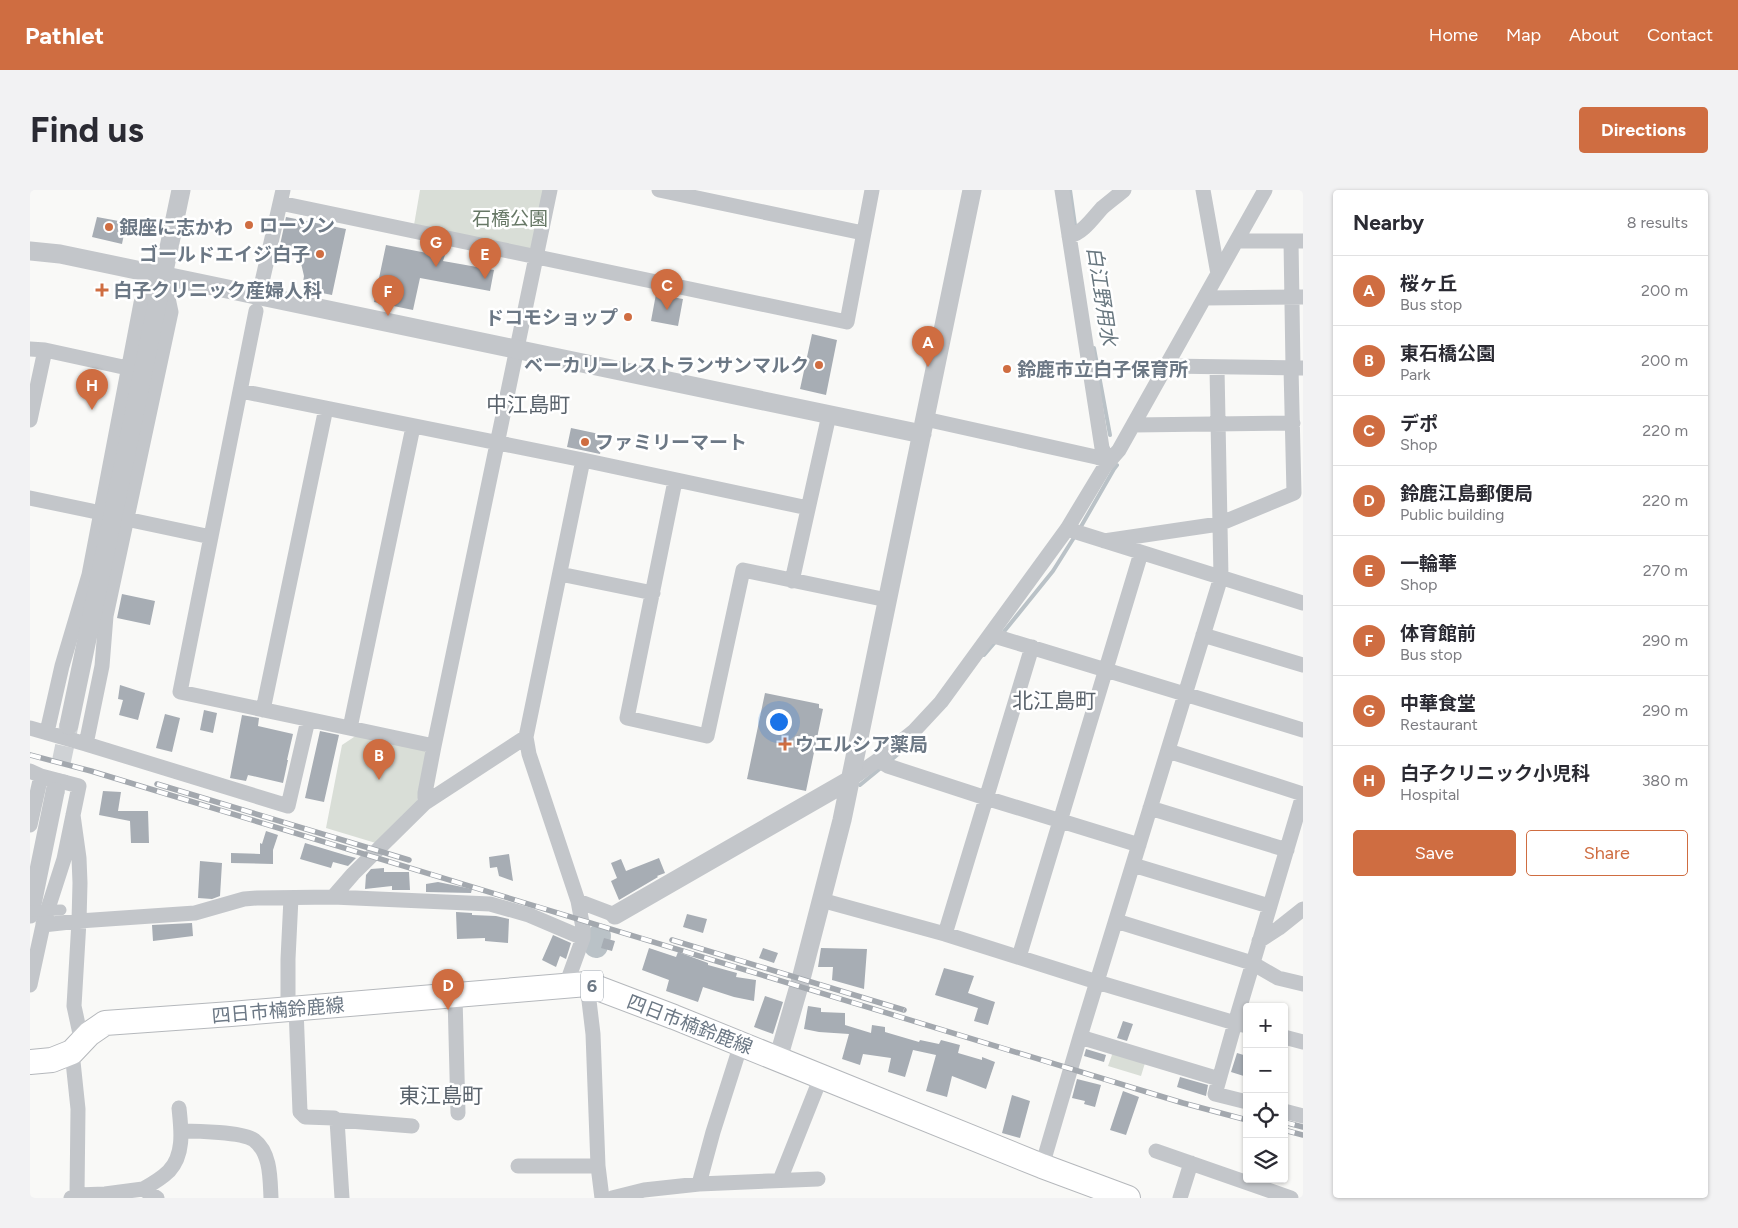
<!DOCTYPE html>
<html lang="en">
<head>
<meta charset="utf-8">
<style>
  :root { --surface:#fff; --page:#f2f2f3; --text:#2b2b33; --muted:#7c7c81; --line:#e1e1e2; --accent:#cf6d41 }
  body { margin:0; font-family:Figtree,"Noto Sans JP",sans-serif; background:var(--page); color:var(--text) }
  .controls { position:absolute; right:15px; bottom:15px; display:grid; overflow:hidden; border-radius:5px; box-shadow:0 1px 4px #0004 }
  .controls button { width:45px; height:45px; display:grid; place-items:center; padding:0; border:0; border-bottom:1px solid var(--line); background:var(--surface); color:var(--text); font:25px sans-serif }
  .you { position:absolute; left:748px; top:531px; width:18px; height:18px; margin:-12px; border:4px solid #fff; border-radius:50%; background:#1a73e8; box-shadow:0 0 0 8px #1a73e833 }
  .badge { display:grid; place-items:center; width:32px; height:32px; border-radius:50%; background:var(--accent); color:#fff; font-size:16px; font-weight:700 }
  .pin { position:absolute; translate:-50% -41px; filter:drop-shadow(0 1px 2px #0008) }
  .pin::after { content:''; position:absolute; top:26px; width:18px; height:15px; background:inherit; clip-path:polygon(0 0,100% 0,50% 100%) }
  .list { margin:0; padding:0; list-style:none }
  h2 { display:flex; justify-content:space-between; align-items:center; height:65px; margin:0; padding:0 20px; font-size:21px }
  h2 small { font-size:16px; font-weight:400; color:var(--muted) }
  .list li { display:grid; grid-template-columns:32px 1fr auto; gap:15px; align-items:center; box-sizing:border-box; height:70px; padding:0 20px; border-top:1px solid var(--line) }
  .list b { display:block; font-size:19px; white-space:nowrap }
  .list p { margin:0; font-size:16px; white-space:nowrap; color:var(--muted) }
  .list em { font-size:16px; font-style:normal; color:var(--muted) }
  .actions { display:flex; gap:10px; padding:15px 20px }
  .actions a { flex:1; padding:11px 0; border:1px solid var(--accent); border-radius:5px; text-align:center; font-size:18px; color:var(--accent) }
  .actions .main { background:var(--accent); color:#fff }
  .icon { flex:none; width:28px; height:28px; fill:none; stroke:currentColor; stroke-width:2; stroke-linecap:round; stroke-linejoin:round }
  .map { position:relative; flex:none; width:1273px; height:1008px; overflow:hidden; border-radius:5px }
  header { display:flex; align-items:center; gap:30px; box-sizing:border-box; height:70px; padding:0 25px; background:var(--accent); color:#fff }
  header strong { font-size:24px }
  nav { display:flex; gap:28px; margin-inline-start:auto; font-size:18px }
  .intro { display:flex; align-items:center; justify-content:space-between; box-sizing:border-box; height:120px; padding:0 30px }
  h1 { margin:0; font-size:35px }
  .button { padding:12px 22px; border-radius:5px; background:var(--accent); color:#fff; font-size:18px; font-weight:700 }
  main { display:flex; gap:30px; padding:0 30px }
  aside { flex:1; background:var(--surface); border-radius:5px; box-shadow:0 1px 4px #0004 }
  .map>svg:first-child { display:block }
</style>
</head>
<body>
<header>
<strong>Pathlet</strong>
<nav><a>Home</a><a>Map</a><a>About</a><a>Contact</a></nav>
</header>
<div class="intro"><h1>Find us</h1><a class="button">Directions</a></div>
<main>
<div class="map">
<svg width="1273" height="1008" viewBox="0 0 1273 1008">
  <rect width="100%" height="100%" fill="#f9f9f7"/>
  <path fill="#d9ded7" d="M390,0H515L503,57L498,59L384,35Z
    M327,545L394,559L397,565L386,617L349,654L296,638L312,555Z
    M1083,862L1115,873L1111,886L1078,876Z"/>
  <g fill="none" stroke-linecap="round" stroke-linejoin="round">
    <path stroke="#bac2c7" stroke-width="4" d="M1040,0L1045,35
      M1064,158L1080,245
      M1049,340L1084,279L1087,275
      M972,444L1023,381L1045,346
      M954,465L966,451
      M860,571L875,558
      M830,595L852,577"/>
    <path stroke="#bac2c7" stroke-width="24" d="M566,756L565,749L569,746"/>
  </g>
  <path fill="#a7adb4" d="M67,27L94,32L92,42L94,44L92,54L62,47Z
    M256,27L316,39L302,105L272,99L274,86L270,69V59L250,55Z
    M356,55L402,64V62L415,65L413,71L464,80L460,101L390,88L383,120L344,112Z
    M626,104L653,109L648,136L621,131Z
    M782,144L807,150L796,205L770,199Z
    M541,238L574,245L570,264L537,257Z
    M92,404L125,411L120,435L87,428Z
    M90,495L115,503L108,530L89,525L93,510L88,509Z
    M735,503L789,514V518L793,519L776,601L717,589Z
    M174,520L187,523L183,543L170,540Z
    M135,524L150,528L142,562L126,558Z
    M212,525L229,528L228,536L263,544L257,570H258L253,593L218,585L216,591L200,588Z
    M290,541L309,545L294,612L275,608Z
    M73,601L91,602L88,621H118L119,653H101L100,631L69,625Z
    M236,641L248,645L243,660V674L201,673V663L230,664V653L232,654Z
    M275,653L315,665L326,668L318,676L303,672L301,678L270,669Z
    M479,664L483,691L469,686L467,677L460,678L459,667Z
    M629,668L635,683L627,686L628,687L589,710L581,691L587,688L581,673L591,669L596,681Z
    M170,671L192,673L190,706L182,709L168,708Z
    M354,678V682H379L380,700H362V696L335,699L336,685L341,679Z
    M408,692L442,699L441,703L396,702V694Z
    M426,722L442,723V725L466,726L479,729L478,753L455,751V748L427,749Z
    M657,724L677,729L673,743L653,737Z
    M162,733L163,746L123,751L122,735Z
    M523,745L541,753L536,769L530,766L526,777L512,770Z
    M574,748L585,751L582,761L571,758Z
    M619,758L646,767L648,762L678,773V775L707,783L706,787L726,790L724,811L704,807L673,797L668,812L636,801L639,790L612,780Z
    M733,758L748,763L744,773L729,768Z
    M791,758L837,759L834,799L802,790L803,777H788Z
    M914,778L944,786L938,803L965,812L958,835L944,831L948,818L905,805Z
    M735,806L753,812L743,844L724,837Z
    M778,816L791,818V822L815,823V835L841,843L842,835L855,837V842L889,852L890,850L909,854L911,850L930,855L928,863L952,870V867L965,872L956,899L922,886L917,907L896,901L906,865L883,860L875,887L858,882L861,868L833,864L830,875L812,869L819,844L789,842L774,839Z
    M1093,831L1103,834L1097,851L1087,848Z
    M1056,859L1076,865L1074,872L1054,866Z
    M1207,863L1217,866V887L1201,882Z
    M1150,887L1178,895L1176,906L1147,897Z
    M1047,889L1071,895L1065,917L1054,914L1055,911L1042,908Z
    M1093,901L1109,907L1096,945L1080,940Z
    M982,905L1000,911L990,948L972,943Z"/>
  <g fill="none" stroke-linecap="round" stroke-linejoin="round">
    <path stroke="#cfd2d5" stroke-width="19" stroke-dasharray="19 9" stroke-linecap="butt" d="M25,602L39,535"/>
    <g stroke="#b5b8bc" stroke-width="26">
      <path id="primary" d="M0,872L22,870L42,862L59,844L75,833L201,824L557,794L644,827L1012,976L1098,1008"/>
    </g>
    <path stroke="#c3c6ca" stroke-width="15" d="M629,0L833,43
      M1032,0L1072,258L1078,271
      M1173,0L1188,84
      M250,13L817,132L842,0
      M1039,46C1052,44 1063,28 1072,18C1079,12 1087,6 1094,0
      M1207,51H1273
      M1261,51L1263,177
      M134,89L141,122L76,426L72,476L56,554L258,616L278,530
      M229,105L253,0
      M1175,108L1273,107
      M226,121L150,502L404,556
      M0,159L15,160L93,177
      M1136,176L1273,178
      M211,201L553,270L778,318
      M895,229L1066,267L1078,271
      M0,230L15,160
      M1103,235L1263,233
      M645,291L597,528L677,546L713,380L857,410
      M0,308L62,321
      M96,329L181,347
      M1037,339L1273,413
      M1074,351L1189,334L1264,303L1261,178
      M530,384L623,403
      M762,391L799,225
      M961,445L1273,540
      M1173,445L1273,475
      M233,520L296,218
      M0,538L56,554
      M320,538L383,237
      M17,542L32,476L59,385L111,113L132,87
      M496,547L395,613V603L404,556L520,0
      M1138,561L1273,604
      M848,570L858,576L956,608L1109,655
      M0,581L11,586L0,635
      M11,586L49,596L34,669L13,734
      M820,590L848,570L884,541L911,512L1037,339L1075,276L1089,260L1103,235L1235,0
      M1120,618L1257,660
      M43,625L49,668L50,693L49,731L44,816L52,853
      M1103,675L1239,716
      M303,707L323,684L395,613
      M791,710L915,744L1067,792L1205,833L1273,605
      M548,711L585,725
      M1086,731L1222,773L1248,788L1273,794
      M915,744L1002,457
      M1229,751L1249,738L1273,719
      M989,767L1111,363
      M557,794L563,844L568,976L572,1008
      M0,795L13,735L49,731L165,723L214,709L227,708L303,707L460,714L499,725L553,748
      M536,795L553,748V738L548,711L499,564L496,547L553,270
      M425,806L428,923
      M258,818V769L261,708
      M266,818L270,922L275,927L304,928L307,930L312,1008
      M1217,836L1205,833L1185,904L1217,912
      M1050,847L1189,889
      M1254,847L1273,852
      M42,862L48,919L47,1005
      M1254,921L1273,926
      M307,930L382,936
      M151,941C166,941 213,942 224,950C241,963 240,989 241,1008
      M1126,961L1261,1008
      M488,976H568
      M1012,976L1050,847L1191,387L1187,178
      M750,990L791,887
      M669,994L683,942L711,854
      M113,999C122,994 132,988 139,981C155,964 151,938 149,918
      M41,1008L47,1005L75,1004L113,999L127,1008
      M582,1008L614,1000L669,994L788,989
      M1150,1008L1161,973"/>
    <path stroke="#c3c6ca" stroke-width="19" d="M0,61L30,64L892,244
      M39,535L151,0
      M0,724L25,602
      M585,725L820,590
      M748,869L771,789L812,630L942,0"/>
    <use href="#primary" stroke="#fff" stroke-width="24"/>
    <g stroke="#a3a8ae" stroke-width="5.5">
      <path id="rail" d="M0,565L61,581L1153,913L1217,930
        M127,594L379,670
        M642,750L874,820
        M1254,932L1273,937
        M1254,940L1273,945"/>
    </g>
    <use href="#rail" stroke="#fff" stroke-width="4" stroke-dasharray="11" stroke-linecap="butt"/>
    <path stroke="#c3c6ca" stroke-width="11" d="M0,721L31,720"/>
  </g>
  <g fill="#cf6d41" stroke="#fff" stroke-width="2">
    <circle cx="219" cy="35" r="5"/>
    <circle cx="79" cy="37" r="5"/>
    <circle cx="290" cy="64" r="5"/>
    <path d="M69.5 92.5h5v5h5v5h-5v5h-5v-5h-5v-5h5z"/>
    <circle cx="598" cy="127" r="5"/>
    <circle cx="789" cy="175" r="5"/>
    <circle cx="977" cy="179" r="5"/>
    <circle cx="555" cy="252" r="5"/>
    <path d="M752.5 546.5h5v5h5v5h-5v5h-5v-5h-5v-5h5z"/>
  </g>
  <g text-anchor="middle" stroke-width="5" stroke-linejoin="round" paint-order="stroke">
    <rect fill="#fff" stroke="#98a0aa" stroke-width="1" x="551" y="780.5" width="22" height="31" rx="4"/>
    <g font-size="18" font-weight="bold" fill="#6c7885">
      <text x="562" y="802">6</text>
    </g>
    <g font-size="19" fill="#677866" stroke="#fff">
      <text x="480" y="35">石橋公園</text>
    </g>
    <g font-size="19" font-weight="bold" fill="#6c7885" stroke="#fff" text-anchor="start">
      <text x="229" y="42">ローソン</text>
      <text x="89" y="44">銀座に志かわ</text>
      <text x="280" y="71" text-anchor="end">ゴールドエイジ白子</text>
      <text x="83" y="107">白子クリニック産婦人科</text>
      <text x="588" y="134" text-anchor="end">ドコモショップ</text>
      <text x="779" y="182" text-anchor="end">ベーカリーレストランサンマルク</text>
      <text x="987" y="186">鈴鹿市立白子保育所</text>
      <text x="565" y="259">ファミリーマート</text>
      <text x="765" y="561">ウエルシア薬局</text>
    </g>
    <g font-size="19" fill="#6c7885" stroke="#fff">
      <text transform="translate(248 820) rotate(-5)" y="7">四日市楠鈴鹿線</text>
      <text transform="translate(660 834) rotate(21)" y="7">四日市楠鈴鹿線</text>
    </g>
    <g font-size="20" font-style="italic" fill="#68777f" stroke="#fff">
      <text transform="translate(1072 106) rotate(81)" y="7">白江野用水</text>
    </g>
    <g font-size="21" fill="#59626b" stroke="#fff">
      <text x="498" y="222">中江島町</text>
      <text x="1024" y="518">北江島町</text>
      <text x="411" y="913">東江島町</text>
    </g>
  </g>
</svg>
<div class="controls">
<button>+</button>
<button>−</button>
<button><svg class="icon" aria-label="locate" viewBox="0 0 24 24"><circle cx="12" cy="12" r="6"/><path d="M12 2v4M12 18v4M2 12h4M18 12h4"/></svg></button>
<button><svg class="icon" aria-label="layers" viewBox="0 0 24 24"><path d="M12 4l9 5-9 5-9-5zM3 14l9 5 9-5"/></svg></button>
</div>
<div class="you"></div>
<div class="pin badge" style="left:898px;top:177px">A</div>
<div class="pin badge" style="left:349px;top:590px">B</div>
<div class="pin badge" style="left:637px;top:120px">C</div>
<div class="pin badge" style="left:418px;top:820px">D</div>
<div class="pin badge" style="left:455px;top:89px">E</div>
<div class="pin badge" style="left:358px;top:126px">F</div>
<div class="pin badge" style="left:406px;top:77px">G</div>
<div class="pin badge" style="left:62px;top:220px">H</div>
</div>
<aside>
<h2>Nearby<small>8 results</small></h2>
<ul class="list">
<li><span class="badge">A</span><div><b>桜ヶ丘</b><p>Bus stop</p></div><em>200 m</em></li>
<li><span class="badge">B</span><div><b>東石橋公園</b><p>Park</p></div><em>200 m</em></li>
<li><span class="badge">C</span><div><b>デポ</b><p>Shop</p></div><em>220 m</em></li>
<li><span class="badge">D</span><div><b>鈴鹿江島郵便局</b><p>Public building</p></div><em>220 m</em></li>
<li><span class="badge">E</span><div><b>一輪華</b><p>Shop</p></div><em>270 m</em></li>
<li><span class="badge">F</span><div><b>体育館前</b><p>Bus stop</p></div><em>290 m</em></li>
<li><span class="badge">G</span><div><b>中華食堂</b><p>Restaurant</p></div><em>290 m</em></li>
<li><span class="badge">H</span><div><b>白子クリニック小児科</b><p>Hospital</p></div><em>380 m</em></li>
</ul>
<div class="actions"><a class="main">Save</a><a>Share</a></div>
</aside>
</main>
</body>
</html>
